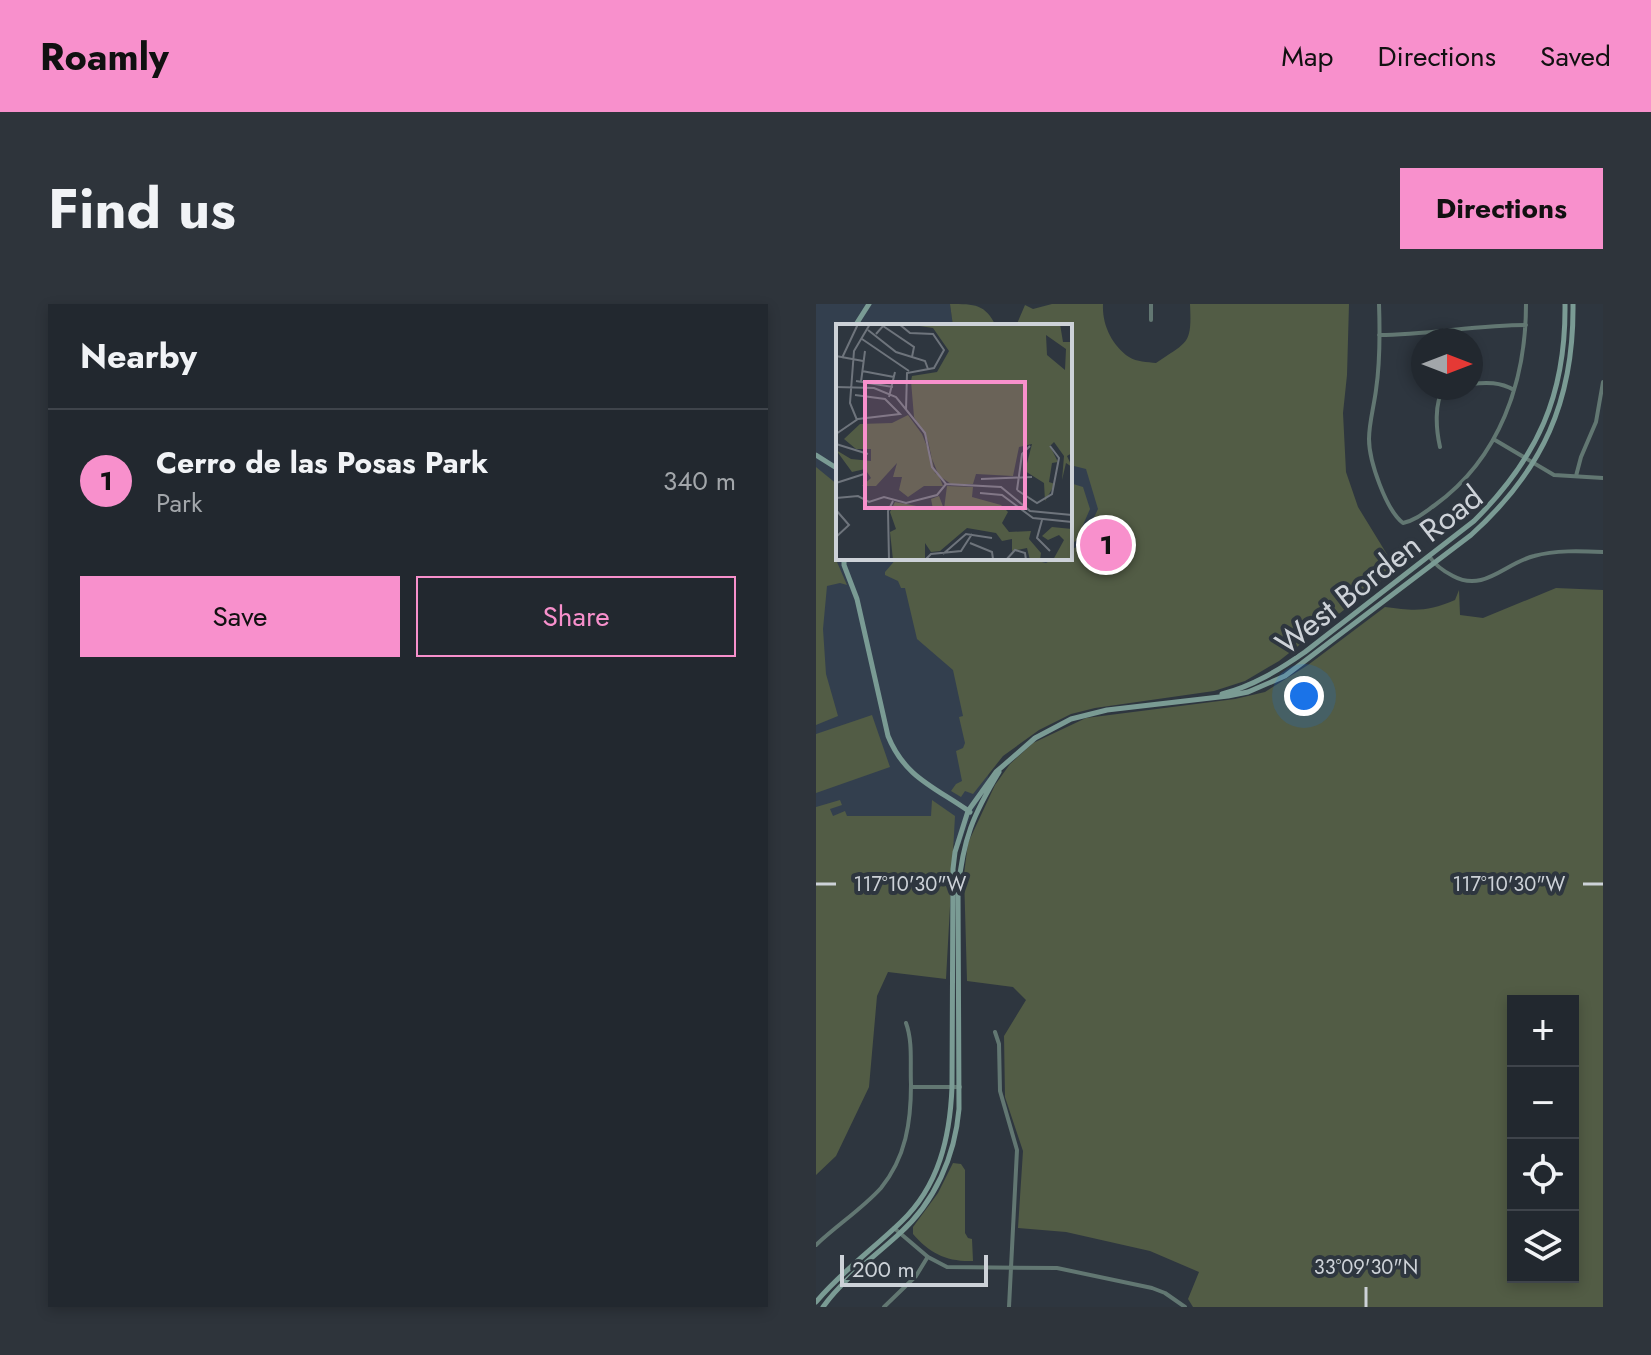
<!DOCTYPE html>
<html lang="en">
<head>
<meta charset="utf-8">
<style>
  :root { --surface:#22282f; --page:#2e343b; --text:#f1f3f6; --muted:#a2a6aa; --line:#3f444b; --accent:#f890cc }
  body { margin:0; font-family:Jost,sans-serif; background:var(--page); color:var(--text) }
  .controls { position:absolute; right:24px; bottom:24px; display:grid; overflow:hidden; border-radius:0px; box-shadow:0 4px 12px #0003 }
  .controls button { width:72px; height:72px; display:grid; place-items:center; padding:0; border:0; border-bottom:2px solid var(--line); background:var(--surface); color:var(--text); font:40px sans-serif }
  .compass { position:absolute; left:595px; top:24px; width:72px; height:72px; border-radius:50%; background:var(--surface); box-shadow:0 4px 12px #0003; rotate:90deg }
  .scale { position:absolute; left:24px; bottom:20px; width:148px; box-sizing:border-box; padding-left:8px; border:4px solid #cdd2d8; border-top:0; font-size:22px; line-height:28px; white-space:nowrap; color:#cdd2d8; -webkit-text-stroke:6px #2e363f; paint-order:stroke }
  .you { position:absolute; left:488px; top:392px; width:28px; height:28px; margin:-20px; border:6px solid #fff; border-radius:50%; background:#1a73e8; box-shadow:0 0 0 12px #1a73e833 }
  .badge { display:grid; place-items:center; width:52px; height:52px; border-radius:50%; background:var(--accent); color:#111; font-size:26px; font-weight:700 }
  .pin { position:absolute; translate:-50% -50%; border:4px solid #fff; box-shadow:0 2px 8px #0006 }
  .list { margin:0; padding:0; list-style:none }
  h2 { display:flex; justify-content:space-between; align-items:center; height:104px; margin:0; padding:0 32px; font-size:34px }
  h2 small { font-size:26px; font-weight:400; color:var(--muted) }
  .list li { display:grid; grid-template-columns:52px 1fr auto; gap:24px; align-items:center; box-sizing:border-box; height:144px; padding:0 32px; border-top:2px solid var(--line) }
  .list b { display:block; font-size:30px; white-space:nowrap }
  .list p { margin:0; font-size:26px; white-space:nowrap; color:var(--muted) }
  .list em { font-size:26px; font-style:normal; color:var(--muted) }
  .actions { display:flex; gap:16px; padding:24px 32px }
  .actions a { flex:1; padding:18px 0; border:2px solid var(--accent); border-radius:0px; text-align:center; font-size:28px; color:var(--accent) }
  .actions .main { background:var(--accent); color:#111 }
  .icon { flex:none; width:44px; height:44px; fill:none; stroke:currentColor; stroke-width:2; stroke-linecap:round; stroke-linejoin:round }
  .map { position:relative; flex:none; width:787px; height:1003px; overflow:hidden; border-radius:0px }
  header { display:flex; align-items:center; gap:48px; box-sizing:border-box; height:112px; padding:0 40px; background:var(--accent); color:#111 }
  header strong { font-size:38px }
  nav { display:flex; gap:44px; margin-inline-start:auto; font-size:28px }
  .intro { display:flex; align-items:center; justify-content:space-between; box-sizing:border-box; height:192px; padding:0 48px }
  h1 { margin:0; font-size:56px }
  .button { padding:20px 36px; border-radius:0px; background:var(--accent); color:#111; font-size:28px; font-weight:700 }
  main { display:flex; gap:48px; padding:0 48px }
  aside { flex:1; background:var(--surface); border-radius:0px; box-shadow:0 4px 12px #0003 }
  .map>svg:first-child { display:block }
</style>
</head>
<body>
<header>
<strong>Roamly</strong>
<nav><a>Map</a><a>Directions</a><a>Saved</a></nav>
</header>
<div class="intro"><h1>Find us</h1><a class="button">Directions</a></div>
<main>
<aside>
<h2>Nearby<small></small></h2>
<ul class="list">
<li><span class="badge">1</span><div><b>Cerro de las Posas Park</b><p>Park</p></div><em>340 m</em></li>
</ul>
<div class="actions"><a class="main">Save</a><a>Share</a></div>
</aside>
<div class="map">
<svg width="787" height="1003" viewBox="0 0 787 1003">
  <rect width="100%" height="100%" fill="#2e363f"/>
  <path fill="#333f4e" d="M0,0H134L137,22H22V254H254V78L430,278L177,314L172,482L154,514L145,540L0,535Z"/>
  <path fill="#525c45" fill-rule="evenodd" d="M134,0C159,0 169,0 180,22H137Z
    M236,0H287C286,21 296,41 313,53C321,58 331,58 340,59C372,37 376,41 374,0H533L531,71L527,109L530,168L542,203L580,265L463,357L429,377L398,387L279,404L255,410L223,426L187,452L157,490L149,487L145,493L135,487L140,480L146,477L140,447L147,444L149,439L143,413L147,412L137,366L101,335L89,284H85L82,277L69,271V268L81,254H209L230,259L239,254H254V246L265,241L282,205L270,165L254,161V22H200L209,1L217,5Z
    M0,163L22,181V254L21,258L31,281L24,279L11,282L7,325L10,370L22,412L0,421Z
    M254,179L267,183L274,205L260,237L254,240Z
    M740,284L787,286V1003H377L372,995L383,968L334,947L250,928L202,924L207,847L189,793L188,732L210,696L197,683L151,677L148,570L152,539L179,481L194,460L217,439L270,414L419,395L449,388L492,361L569,303C599,307 611,308 639,296L643,286L644,311L667,314ZM697,697H757V973H697Z
    M56,411L74,463L0,489V430Z
    M24,496L26,501L14,505L17,512L29,507L31,512H115L116,496L139,512L130,675L72,668L61,692L53,783L20,852L0,871V503Z
    M137,859L145,860L149,866V929L152,934L156,935L157,957C131,958 113,949 97,930V923L122,889Z"/>
  <g fill="none" stroke-linecap="round" stroke-linejoin="round">
    <path stroke="#627772" stroke-width="4" d="M563,0C564,28 564,59 560,86C558,102 553,119 553,135C553,157 570,206 587,219C600,216 609,208 619,201C684,154 710,77 710,0
      M335,16V0
      M563,31C612,31 660,21 710,21
      M655,80C671,78 684,78 698,86
      M679,136L738,171L787,174
      M624,143C620,125 618,99 628,84
      M760,172L765,153L780,118L787,78
      M613,252C619,261 627,267 637,272C668,289 689,259 718,252C739,246 765,247 787,248
      M179,728L183,740L184,787L201,846L193,1003
      M95,783H144
      M78,924L112,953L131,963L241,964L336,984L349,989L369,1003
      M0,941C21,921 46,905 65,884C90,853 95,818 95,780C94,760 97,738 90,719
      M68,1003L100,972L111,954"/>
    <path stroke="#7a9b94" stroke-width="5" d="M39,22L53,0
      M0,151L22,165
      M28,254V261L41,295L72,432C89,474 119,483 154,508
      M406,390C437,382 463,366 489,348L658,217C722,153 750,91 749,0
      M0,998C25,968 57,945 85,918C123,882 134,833 136,783L137,565L139,548L152,507L180,468L219,434L255,415L291,406L412,392L432,388L469,372L655,231C727,166 758,97 757,0
      M7,1003C28,974 57,954 83,930C119,898 139,852 143,805L142,586C147,535 157,511 183,468"/>
  </g>
  <path fill="none" stroke="#cdd2d8" stroke-width="3" d="M0,580H20M767,580H787M550,983V1003"/>
  <g text-anchor="middle" stroke-width="8" stroke-linejoin="round" paint-order="stroke">
    <g font-size="32" fill="#cdd2d8" stroke="#2e363f">
      <text transform="translate(563 266) rotate(-38)" y="11">West Borden Road</text>
    </g>
  </g>
  <g transform="translate(20 20)">
    <rect width="236" height="236" fill="#2e363f"/>
    <path d="M70,0H224L227,18H236V129L231,132L236,143L230,139L226,156L228,132L218,118L214,122L222,138L216,139L213,158L219,160L209,177L208,159L189,147L196,120L183,123L177,152L140,150L137,160H115L99,149L92,117L78,93L75,57L76,52L101,48L113,27L97,4ZM210,11L230,25L229,46L211,31ZM72,91L86,110L107,162H88L72,173L63,166L66,153H57L61,139L40,162H26L35,154L29,145L16,148L0,126L15,135L35,137V125H20L8,115L24,100L56,99ZM111,162L137,163L136,173L165,181L172,188L166,199L173,208L195,207L193,215L205,229L204,236H194L191,224L176,227V215L166,217L160,209L131,204L104,227L95,228L89,219V236H57L54,208L60,205L54,188L59,178L97,185L95,175L103,172L108,185ZM216,203L236,205V236H217L228,216L223,211L212,216L206,212Z" fill="#525c45" fill-rule="evenodd"/>
    <path fill="none" stroke="#6e747c" stroke-width="2" d="M63,0L74,9L97,10L108,26L98,44L71,49L70,86M32,6L60,28L89,37L92,45M40,10L47,2L78,23L76,33M26,15L73,47M0,32L27,37M6,34L22,0M26,47L58,53M20,57L57,63M25,58L29,27M0,63L38,64L60,73L89,109L96,143L110,160L165,163L194,187L236,191M53,73L59,48M21,96L14,79L18,27L34,0M0,110L22,95L64,90L49,75L19,71M0,120L32,130M145,155L196,153M0,159L28,150M181,166L201,179L216,170L223,134L214,122M181,166L186,130L194,122M144,169L166,171L197,194L236,198M0,174L22,172L33,178L48,173L70,179L101,171L110,160M0,186L13,201L0,213M206,196L201,214L214,227M134,219L156,228L157,235M107,230L130,210L156,214M53,236L52,187L57,177M89,236L95,230L125,227L136,210M170,236L179,226L189,229L190,236"/>
    <path fill="#f890cc" fill-opacity="0.15" stroke="#f890cc" stroke-width="4" d="M29,58H189V184H29Z"/>
    <rect width="236" height="236" fill="none" stroke="#cdd2d8" stroke-width="4"/>
  </g>
  <g font-size="20" text-anchor="middle" fill="#cdd2d8" stroke="#2e363f" stroke-width="8" stroke-linejoin="round" paint-order="stroke">
    <text x="693" y="587">117°10'30"W</text>
    <text x="94" y="587">117°10'30"W</text>
    <text x="550" y="970">33°09'30"N</text>
  </g>
</svg>
<div class="controls">
<button>+</button>
<button>−</button>
<button><svg class="icon" aria-label="locate" viewBox="0 0 24 24"><circle cx="12" cy="12" r="6"/><path d="M12 2v4M12 18v4M2 12h4M18 12h4"/></svg></button>
<button><svg class="icon" aria-label="layers" viewBox="0 0 24 24"><path d="M12 4l9 5-9 5-9-5zM3 14l9 5 9-5"/></svg></button>
</div>
<svg class="compass" viewBox="-18 -18 36 36"><path d="M0-13l5 13h-10z" fill="#e53935"/><path d="M0 13l5-13h-10z" fill="#a2a6aa"/></svg>
<div class="scale">200 m</div>
<div class="you"></div>
<div class="pin badge" style="left:290px;top:241px">1</div>
</div>
</main>
</body>
</html>
